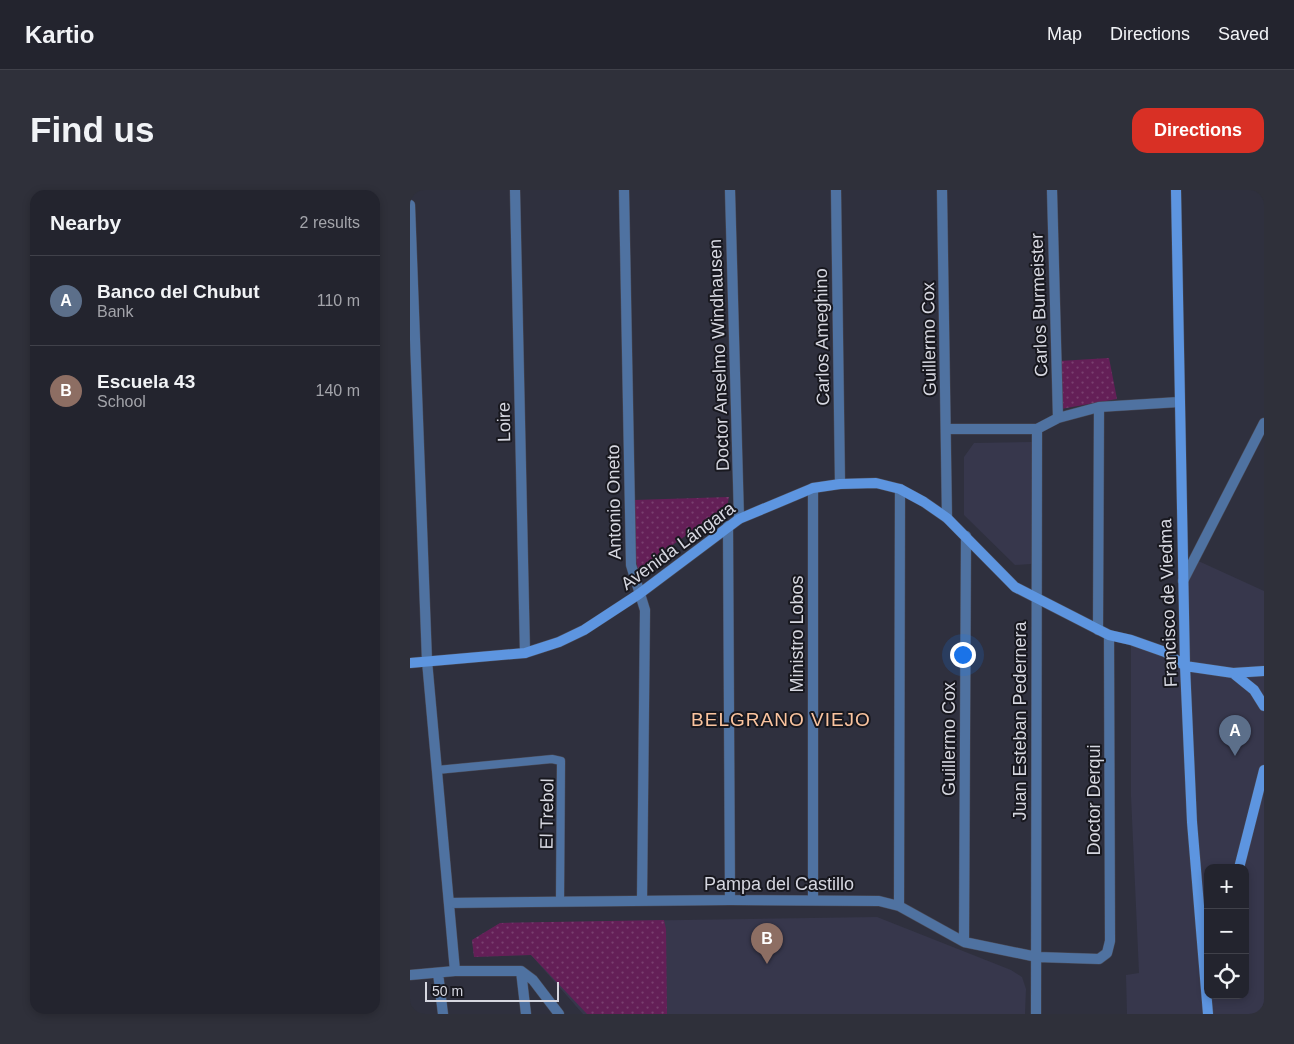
<!DOCTYPE html>
<html lang="en">
<head>
<meta charset="utf-8">
<style>
  :root { --surface:#23242e; --page:#2f303a; --text:#f1f3f6; --muted:#a3a4aa; --line:#40414a; --accent:#d93025 }
  body { margin:0; font-family:Helvetica,sans-serif; background:var(--page); color:var(--text) }
  .controls { position:absolute; right:15px; bottom:15px; display:grid; overflow:hidden; border-radius:10px; box-shadow:0 2px 8px #0003 }
  .controls button { width:45px; height:45px; display:grid; place-items:center; padding:0; border:0; border-bottom:1px solid var(--line); background:var(--surface); color:var(--text); font:25px sans-serif }
  .scale { position:absolute; left:15px; bottom:12px; width:134px; box-sizing:border-box; padding-left:5px; border:2px solid #d6d7e0; border-top:0; font-size:14px; line-height:18px; white-space:nowrap; color:#d6d7e0; -webkit-text-stroke:4px #18181f; paint-order:stroke }
  .you { position:absolute; left:552px; top:464px; width:18px; height:18px; margin:-12px; border:4px solid #fff; border-radius:50%; background:#1a73e8; box-shadow:0 0 0 8px #1a73e833 }
  .badge { display:grid; place-items:center; width:32px; height:32px; border-radius:50%; background:var(--accent); color:#fff; font-size:16px; font-weight:700 }
  .pin { position:absolute; translate:-50% -41px; filter:drop-shadow(0 1px 2px #0008) }
  .pin::after { content:''; position:absolute; top:26px; width:18px; height:15px; background:inherit; clip-path:polygon(0 0,100% 0,50% 100%) }
  .list { margin:0; padding:0; list-style:none }
  h2 { display:flex; justify-content:space-between; align-items:center; height:65px; margin:0; padding:0 20px; font-size:21px }
  h2 small { font-size:16px; font-weight:400; color:var(--muted) }
  .list li { display:grid; grid-template-columns:32px 1fr auto; gap:15px; align-items:center; box-sizing:border-box; height:90px; padding:0 20px; border-top:1px solid var(--line) }
  .list b { display:block; font-size:19px; white-space:nowrap }
  .list p { margin:0; font-size:16px; white-space:nowrap; color:var(--muted) }
  .list em { font-size:16px; font-style:normal; color:var(--muted) }
  .icon { flex:none; width:28px; height:28px; fill:none; stroke:currentColor; stroke-width:2; stroke-linecap:round; stroke-linejoin:round }
  .map { position:relative; flex:none; width:854px; height:824px; overflow:hidden; border-radius:15px }
  header { display:flex; align-items:center; gap:30px; box-sizing:border-box; height:70px; padding:0 25px; background:var(--surface); border-bottom:1px solid var(--line) }
  header strong { font-size:24px }
  nav { display:flex; gap:28px; margin-inline-start:auto; font-size:18px }
  .intro { display:flex; align-items:center; justify-content:space-between; box-sizing:border-box; height:120px; padding:0 30px }
  h1 { margin:0; font-size:35px }
  .button { padding:12px 22px; border-radius:15px; background:var(--accent); color:#fff; font-size:18px; font-weight:700 }
  main { display:flex; gap:30px; padding:0 30px }
  aside { flex:1; background:var(--surface); border-radius:15px; box-shadow:0 2px 8px #0003 }
  .map>svg:first-child { display:block }
</style>
</head>
<body>
<header>
<strong>Kartio</strong>
<nav><a>Map</a><a>Directions</a><a>Saved</a></nav>
</header>
<div class="intro"><h1>Find us</h1><a class="button">Directions</a></div>
<main>
<aside>
<h2>Nearby<small>2 results</small></h2>
<ul class="list">
<li><span class="badge" style="background:#5c6f8a">A</span><div><b>Banco del Chubut</b><p>Bank</p></div><em>110 m</em></li>
<li><span class="badge" style="background:#8d6e63">B</span><div><b>Escuela 43</b><p>School</p></div><em>140 m</em></li>
</ul>
</aside>
<div class="map">
<svg width="854" height="824" viewBox="0 0 854 824">
  <defs>
    <pattern id="park-dots" width="8" height="8" patternUnits="userSpaceOnUse" patternTransform="scale(1.25)"><rect width="8" height="8" fill="#641f57"/><path d="M2 2h.1M6 6h.1" fill="none" stroke="#793f6f" stroke-width="1.8" stroke-linecap="round"/></pattern>
  </defs>
  <rect width="100%" height="100%" fill="#2f303e"/>
  <path fill="#37374c" fill-rule="evenodd" d="M622,252L621,374L605,375L554,325V267L564,253Z
    M784,369L854,401V824H717L716,785L729,783L721,606V450L775,475L773,391ZM798,678H835V805H798Z
    M467,727L601,780L612,787L616,799L615,824H173L121,765L64,767L62,750L90,733Z"/>
  <path fill="url(#park-dots)" d="M699,168L707,209L651,219L649,171Z
    M319,307L317,317L228,379L224,364V310Z
    M254,730L256,739L257,824H177L121,765L64,767L62,750L90,733Z"/>
  <g fill="none" stroke-linecap="round" stroke-linejoin="round">
    <g stroke="#4a4b58" stroke-width="9">
      <path id="lane" d="M27,580L142,569L151,571L150,711"/>
    </g>
    <g stroke="#4a4b58" stroke-width="11">
      <path id="street" d="M105,0L115,463
        M214,0L221,375L235,420L232,711
        M320,0L329,329
        M426,0L430,294
        M532,0L537,328
        M642,0L648,228
        M0,15L17,471L45,781
        M537,239H627L648,228L689,217L769,212
        M403,298V709
        M318,336L320,710
        M773,391L854,233
        M688,440L689,217
        M39,713L320,710L469,711L489,716L554,752L627,767L689,769L697,763L700,751L699,445
        M489,716L490,299
        M554,752L556,346
        M111,781L116,824
        M28,783L33,824
        M0,785L45,781H111L123,790L149,824
        M626,824L627,239"/>
    </g>
    <g stroke="#4a4b58" stroke-width="11">
      <path id="secondary" d="M766,0L775,476L782,632L798,824
        M0,473L115,463L149,452L174,440L229,404L329,329L403,298L430,294L466,293L490,299L514,312L537,328L605,397L699,445L721,450L755,462L775,476L823,483L854,481
        M823,483L844,500L854,516
        M829,678L854,580"/>
    </g>
    <use href="#lane" stroke="#4f72a1" stroke-width="8"/>
    <use href="#street" stroke="#4f72a1" stroke-width="10"/>
    <use href="#secondary" stroke="#5d95e0" stroke-width="10"/>
  </g>
  <g text-anchor="middle" stroke-width="4" stroke-linejoin="round" paint-order="stroke">
    <g font-size="18" fill="#d6d7e0" stroke="#18181f">
      <text transform="translate(629 115) rotate(-92)" y="6">Carlos Burmeister</text>
      <text transform="translate(412 147) rotate(-91)" y="6">Carlos Ameghino</text>
      <text transform="translate(519 149) rotate(-91)" y="6">Guillermo Cox</text>
      <text transform="translate(309 165) rotate(-92)" y="6">Doctor Anselmo Windhausen</text>
      <text transform="translate(94 232) rotate(-91)" y="6">Loire</text>
      <text transform="translate(204 312) rotate(-91)" y="6">Antonio Oneto</text>
      <text transform="translate(268 356) rotate(-36)" y="6">Avenida Lángara</text>
      <text transform="translate(758 413) rotate(-92)" y="6">Francisco de Viedma</text>
      <text transform="translate(387 444) rotate(-90)" y="6">Ministro Lobos</text>
      <text transform="translate(610 531) rotate(-90)" y="6">Juan Esteban Pedernera</text>
      <text transform="translate(539 549) rotate(-90)" y="6">Guillermo Cox</text>
      <text transform="translate(684 610) rotate(-90)" y="6">Doctor Derqui</text>
      <text transform="translate(137 624) rotate(-89)" y="6">El Trebol</text>
      <text x="369" y="700">Pampa del Castillo</text>
    </g>
    <g font-size="19" letter-spacing="1" fill="#fbc49f" stroke="#18181f">
      <text x="371" y="536">BELGRANO VIEJO</text>
    </g>
  </g>
</svg>
<div class="controls">
<button>+</button>
<button>−</button>
<button><svg class="icon" aria-label="locate" viewBox="0 0 24 24"><circle cx="12" cy="12" r="6"/><path d="M12 2v4M12 18v4M2 12h4M18 12h4"/></svg></button>
</div>
<div class="scale">50 m</div>
<div class="you"></div>
<div class="pin badge" style="left:825px;top:566px;background:#5c6f8a">A</div>
<div class="pin badge" style="left:357px;top:774px;background:#8d6e63">B</div>
</div>
</main>
</body>
</html>
